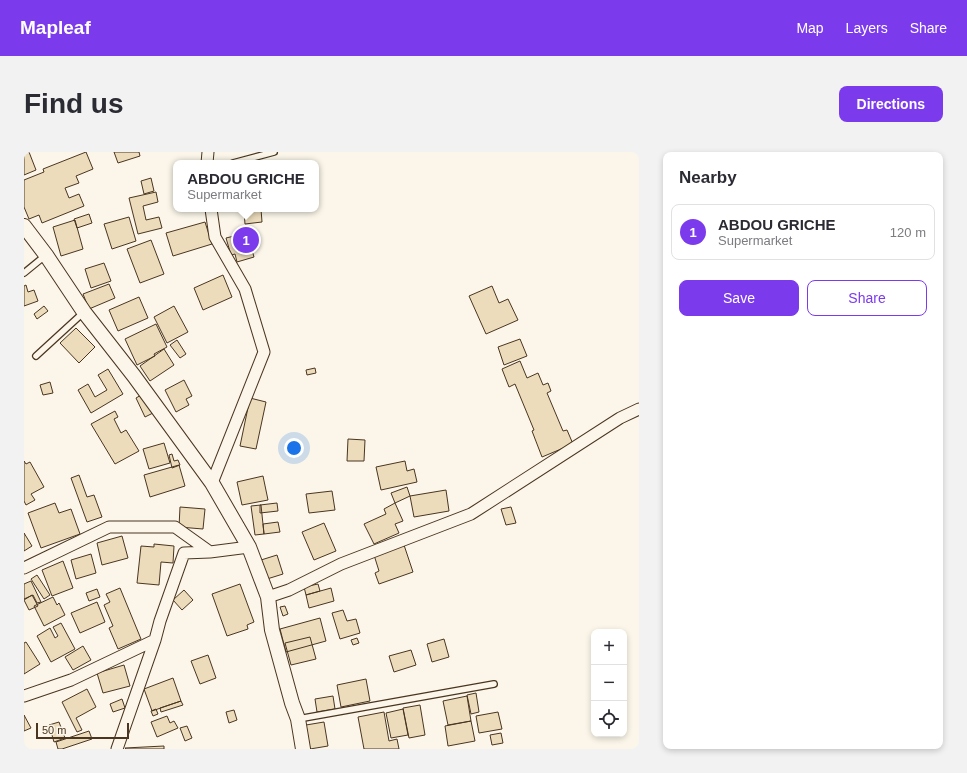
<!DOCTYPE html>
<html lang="en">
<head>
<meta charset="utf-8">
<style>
  :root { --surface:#fff; --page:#f2f2f3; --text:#2b2b33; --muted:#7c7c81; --line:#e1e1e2; --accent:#7c3aed }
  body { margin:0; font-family:Helvetica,sans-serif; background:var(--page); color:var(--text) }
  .controls { position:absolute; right:12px; bottom:12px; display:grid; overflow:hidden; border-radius:8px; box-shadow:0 2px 6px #0003 }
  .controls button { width:36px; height:36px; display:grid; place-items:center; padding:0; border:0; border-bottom:1px solid var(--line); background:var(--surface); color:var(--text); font:20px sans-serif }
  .scale { position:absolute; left:12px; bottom:10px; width:93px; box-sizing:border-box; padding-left:4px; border:2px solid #4a3520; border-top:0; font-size:11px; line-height:14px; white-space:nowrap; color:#4a3520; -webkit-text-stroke:3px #fbf6e9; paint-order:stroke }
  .you { position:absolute; left:270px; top:296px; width:14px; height:14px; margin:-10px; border:3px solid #fff; border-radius:50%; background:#1a73e8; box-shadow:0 0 0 6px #1a73e833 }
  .badge { display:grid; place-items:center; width:26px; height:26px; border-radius:50%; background:var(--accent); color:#fff; font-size:13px; font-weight:700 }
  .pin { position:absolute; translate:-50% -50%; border:2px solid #fff; box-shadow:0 1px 4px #0006 }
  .popup { position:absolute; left:149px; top:8px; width:146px; height:52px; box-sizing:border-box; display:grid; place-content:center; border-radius:8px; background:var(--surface); filter:drop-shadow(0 1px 3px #0005); font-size:13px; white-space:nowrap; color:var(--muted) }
  .popup b { font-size:15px; color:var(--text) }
  .popup::after { content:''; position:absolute; left:50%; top:100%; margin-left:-8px; border:8px solid transparent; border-top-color:var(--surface) }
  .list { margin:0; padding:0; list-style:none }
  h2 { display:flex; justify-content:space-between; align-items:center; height:52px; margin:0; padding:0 16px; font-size:17px }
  h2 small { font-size:13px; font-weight:400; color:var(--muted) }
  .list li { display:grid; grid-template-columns:26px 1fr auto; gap:12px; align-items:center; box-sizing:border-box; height:56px; margin:0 8px 8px; padding:0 8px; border:1px solid var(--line); border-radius:8px }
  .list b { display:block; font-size:15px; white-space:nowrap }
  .list p { margin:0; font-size:13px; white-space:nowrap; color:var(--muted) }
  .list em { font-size:13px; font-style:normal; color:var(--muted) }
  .actions { display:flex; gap:8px; padding:12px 16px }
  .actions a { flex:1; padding:9px 0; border:1px solid var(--accent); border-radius:8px; text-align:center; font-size:14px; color:var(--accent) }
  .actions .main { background:var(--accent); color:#fff }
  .icon { flex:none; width:22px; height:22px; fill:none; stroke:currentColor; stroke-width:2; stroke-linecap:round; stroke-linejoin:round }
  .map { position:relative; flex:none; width:615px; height:597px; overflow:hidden; border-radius:8px }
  header { display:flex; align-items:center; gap:24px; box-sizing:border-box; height:56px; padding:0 20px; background:var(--accent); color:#fff }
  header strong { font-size:19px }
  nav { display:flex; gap:22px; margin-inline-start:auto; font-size:14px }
  .intro { display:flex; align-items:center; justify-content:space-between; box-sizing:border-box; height:96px; padding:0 24px }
  h1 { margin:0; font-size:28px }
  .button { padding:10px 18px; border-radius:8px; background:var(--accent); color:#fff; font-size:14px; font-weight:700 }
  main { display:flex; gap:24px; padding:0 24px }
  aside { flex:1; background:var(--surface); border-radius:8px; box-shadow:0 2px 6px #0003 }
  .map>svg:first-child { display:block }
</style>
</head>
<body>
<header>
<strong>Mapleaf</strong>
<nav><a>Map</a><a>Layers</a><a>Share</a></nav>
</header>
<div class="intro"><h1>Find us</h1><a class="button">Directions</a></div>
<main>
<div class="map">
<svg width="615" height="597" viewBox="0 0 615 597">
  <rect width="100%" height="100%" fill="#fbf6e9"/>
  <path fill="#ecdcbc" stroke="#4a3520" d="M5,0L12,18L0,23V1Z
    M62,0L69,17L52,24L55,31L41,36L45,46L55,42L60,54L18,71L15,63L5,67L0,55V28L20,20L19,17Z
    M90,0H115L116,4L94,11Z
    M127,26L130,39L120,42L117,29Z
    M132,40L134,50L119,54L122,68L135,65L138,76L114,82L105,46Z
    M194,57H214L194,59Z
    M215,57H237L238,70L221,72L220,59H215Z
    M65,62L68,71L53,76L50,67Z
    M105,65L112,89L88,97L80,72Z
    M51,68L59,97L37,104L29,75Z
    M181,70L188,92L149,104L142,81Z
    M223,81L230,105L213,110L211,102L207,103L202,86Z
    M127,88L140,122L116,131L103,97Z
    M80,111L87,129L67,136L61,117Z
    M199,123L208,145L179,158L170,136Z
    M85,132L91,146L65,157L59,142Z
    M2,133L4,140L10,138L14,149L0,154V134Z
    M468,134L475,151L484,147L494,168L462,182L445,144Z
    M115,145L124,166L94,179L85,158Z
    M20,154L24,159L13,167L10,162Z
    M150,154L164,180L143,191L130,165Z
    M132,172L143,195L130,202L131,204L113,213L101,187Z
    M52,176L71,195L55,211L36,191Z
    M496,187L503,204L480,213L474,195Z
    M153,188L162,202L156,206L146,193Z
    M140,197L150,213L126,229L116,214Z
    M496,209L503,226L514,221L519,233L524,231L527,239L523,241L539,279L543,278L549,292L518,305L508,279L510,278L491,232L485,235L478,217Z
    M291,216L292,221L283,223L282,218Z
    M84,217L99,242L67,261L54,238L64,232L71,245L83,238L74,223Z
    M160,228L168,244L162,247L165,253L152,260L141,238Z
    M26,230L29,241L19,243L16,233Z
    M119,242L129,261L121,265L112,246Z
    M226,246L242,250L232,297L216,294Z
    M91,259L94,265L90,267L97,281L102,278L115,299L91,312L67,272Z
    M324,287L341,288L340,309H323Z
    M140,291L146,311L125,317L119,297Z
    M148,302L150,309L154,308L156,313L148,316L145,303Z
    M0,309L2,312L6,310L20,335L7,342L11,348L2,353L0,349Z
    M381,309L383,319L390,317L393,330L357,338L352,315Z
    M155,313L161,334L126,345L120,323Z
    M55,323L63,345L70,343L78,365L63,370L47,326Z
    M239,324L244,348L218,353L213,330Z
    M383,335L386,344L371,351L367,341Z
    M422,338L425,359L390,365L386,344Z
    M308,339L311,358L285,361L282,342Z
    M31,351L35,361L47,357L56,382L17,396L4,361Z
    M253,351L254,359L236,361V353Z
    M371,351L379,369L371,372L375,381L350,392L340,372L362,362L360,357Z
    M237,353L240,382L231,383L227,354Z
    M156,355L181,357L179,377L155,375Z
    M487,355L492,371L482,373L477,357Z
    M254,370L256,380L240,382L239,372Z
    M300,371L312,399L290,408L278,380Z
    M0,381L8,394L0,399Z
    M98,384L104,406L78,413L73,391Z
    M130,392L150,394L149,411L137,410L135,433L113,431L117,394L130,395Z
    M380,393L389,420L355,432L351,421L355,419L350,403Z
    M67,402L72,421L52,427L47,408Z
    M253,403L259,422L243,427L237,408Z
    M39,409L49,436L28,444L18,418Z
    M13,423L26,443L20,447L7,427Z
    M7,429L17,450L13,451L9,443L0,447V432Z
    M216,432L230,470L223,473L224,477L203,484L188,442Z
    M294,432L296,439L282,443L280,435Z
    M96,436L117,487L94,497L85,476L89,474L80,453L86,450L82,442Z
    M307,436L310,449L285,456L282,443Z
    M73,437L76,445L65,449L62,441Z
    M160,438L169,448L158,458L149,448Z
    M8,443L14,454L5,458L0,448Z
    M29,445L33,453L35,451L41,463L20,474L10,454Z
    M73,450L81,470L56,481L47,461Z
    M261,454L264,462L259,464L256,455Z
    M319,458L323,469L332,467L336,481L316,487L308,461Z
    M296,466L302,489L262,500L256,477Z
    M37,471L51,497L27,510L13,484L26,476L31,486L34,484L29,475Z
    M286,485L292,507L267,513L261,491Z
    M333,486L335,491L329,493L327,488Z
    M420,487L425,505L408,510L403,492Z
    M2,490L16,512L0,522V491Z
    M59,494L67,508L49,518L41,505Z
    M387,498L392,513L370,520L365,504Z
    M184,503L192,526L176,532L167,509Z
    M100,513L106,534L79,541L73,521Z
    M149,526L157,549L128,559L120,537Z
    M342,527L346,549L317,555L313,533Z
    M63,537L72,555L52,566L58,578L53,580L38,550Z
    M452,541L455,560L447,562L443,543Z
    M309,544L311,557L293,560L291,547Z
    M443,544L447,569L424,573L419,549Z
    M98,547L101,556L89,560L86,552Z
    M157,549L159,553L137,560L136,556Z
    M396,553L401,583L385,586L379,556Z
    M132,557L134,562L129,564L127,559Z
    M379,557L384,583L367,586L362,561Z
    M210,558L213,568L205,571L202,560Z
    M360,560L365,589L373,587L375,597H340L334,565Z
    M474,560L478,577L455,581L452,564Z
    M0,563L7,576L0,579Z
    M143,564L146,571L150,569L154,576L133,585L127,570Z
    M447,569L451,589L424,594L421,574Z
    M35,570L41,586L30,590L25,573Z
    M300,570L304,594L286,597L282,573Z
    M163,574L168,586L161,589L156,576Z
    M65,579L68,587L38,597H34L32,590Z
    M477,581L479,591L468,593L466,583Z
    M140,594V597H102L101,596Z"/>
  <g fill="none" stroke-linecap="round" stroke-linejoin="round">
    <g stroke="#4a3520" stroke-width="8">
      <path id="service" d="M209,11L250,0
        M0,121L22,103
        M12,204L60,160
        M274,567L470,532"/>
    </g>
    <g stroke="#4a3520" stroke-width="13">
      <path id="minor" d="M183,11L184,0
        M187,57L191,85L221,137L240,200L188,331
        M0,416L85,375H151L186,400
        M244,445L265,438L317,412L447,362L596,266L615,257
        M0,544L47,528L131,488
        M93,597L131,488L136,469L160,401L186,400L225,395"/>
    </g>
    <g stroke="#4a3520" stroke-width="16">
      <path id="tertiary" d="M0,74L22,103L60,160L110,224L188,331L225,395L244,445L248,478L268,551L274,567L279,597"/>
    </g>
    <use href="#service" stroke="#fbf6e9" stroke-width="5.5"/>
    <use href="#minor" stroke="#fbf6e9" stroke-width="11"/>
    <use href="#tertiary" stroke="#fbf6e9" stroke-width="14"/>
  </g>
</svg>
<div class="controls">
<button>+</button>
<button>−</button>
<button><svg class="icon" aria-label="locate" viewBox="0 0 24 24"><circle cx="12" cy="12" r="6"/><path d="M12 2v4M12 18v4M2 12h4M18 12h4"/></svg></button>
</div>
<div class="scale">50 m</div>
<div class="you"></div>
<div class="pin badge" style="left:222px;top:88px">1</div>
<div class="popup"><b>ABDOU GRICHE</b>Supermarket</div>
</div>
<aside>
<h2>Nearby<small></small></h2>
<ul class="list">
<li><span class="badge">1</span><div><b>ABDOU GRICHE</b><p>Supermarket</p></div><em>120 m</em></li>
</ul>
<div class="actions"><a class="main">Save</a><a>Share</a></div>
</aside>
</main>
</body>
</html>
